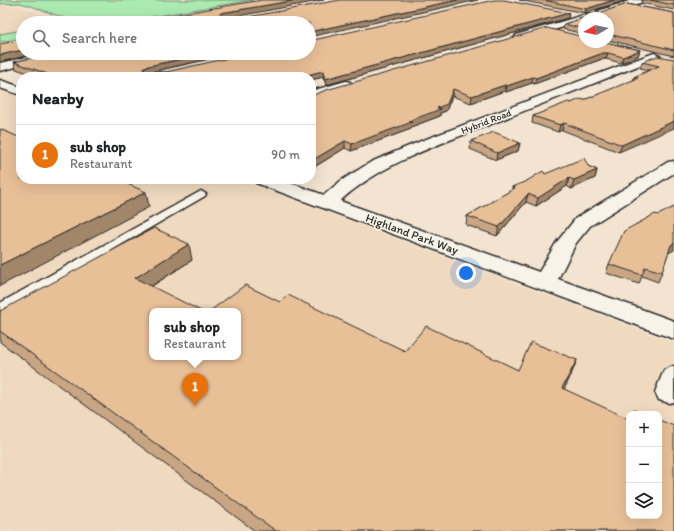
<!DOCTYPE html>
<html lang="en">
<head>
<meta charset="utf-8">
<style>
  :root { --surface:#fff; --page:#f6f6f6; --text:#202124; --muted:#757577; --line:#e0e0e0; --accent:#0b8043 }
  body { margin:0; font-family:Itim,sans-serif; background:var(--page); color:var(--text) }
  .controls { position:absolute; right:12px; bottom:12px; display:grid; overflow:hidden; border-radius:8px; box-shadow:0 4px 16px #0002 }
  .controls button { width:36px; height:36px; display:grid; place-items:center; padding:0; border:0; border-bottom:1px solid var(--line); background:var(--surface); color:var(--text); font:20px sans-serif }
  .compass { position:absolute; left:578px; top:12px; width:36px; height:36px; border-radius:50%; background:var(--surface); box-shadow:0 4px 16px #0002; rotate:261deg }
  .you { position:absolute; left:466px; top:273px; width:14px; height:14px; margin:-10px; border:3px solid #fff; border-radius:50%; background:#1a73e8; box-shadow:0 0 0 6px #1a73e833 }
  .badge { display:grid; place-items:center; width:26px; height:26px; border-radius:50%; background:var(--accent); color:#fff; font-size:13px; font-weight:700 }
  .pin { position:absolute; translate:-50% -33px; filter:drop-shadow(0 1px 2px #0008) }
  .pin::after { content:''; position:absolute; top:21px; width:14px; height:12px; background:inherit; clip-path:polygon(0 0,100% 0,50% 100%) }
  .popup { position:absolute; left:149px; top:308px; width:92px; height:52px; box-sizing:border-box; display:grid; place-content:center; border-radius:8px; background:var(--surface); filter:drop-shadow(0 1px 3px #0005); font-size:13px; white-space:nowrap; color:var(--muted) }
  .popup b { font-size:15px; color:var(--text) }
  .popup::after { content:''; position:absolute; left:50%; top:100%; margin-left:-8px; border:8px solid transparent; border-top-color:var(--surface) }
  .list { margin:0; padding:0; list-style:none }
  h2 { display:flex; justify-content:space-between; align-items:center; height:52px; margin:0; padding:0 16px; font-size:17px }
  h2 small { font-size:13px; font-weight:400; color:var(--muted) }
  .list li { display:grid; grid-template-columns:26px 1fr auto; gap:12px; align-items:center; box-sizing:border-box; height:60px; padding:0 16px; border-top:1px solid var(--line) }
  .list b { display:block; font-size:15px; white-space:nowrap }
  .list p { margin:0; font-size:13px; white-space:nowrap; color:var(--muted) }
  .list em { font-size:13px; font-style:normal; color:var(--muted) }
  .icon { flex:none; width:22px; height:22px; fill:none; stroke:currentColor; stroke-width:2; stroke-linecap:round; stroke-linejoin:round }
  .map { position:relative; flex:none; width:674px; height:531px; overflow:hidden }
  .search { position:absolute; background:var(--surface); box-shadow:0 4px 16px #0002; left:16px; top:16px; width:300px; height:44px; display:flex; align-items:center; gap:10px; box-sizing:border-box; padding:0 14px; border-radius:22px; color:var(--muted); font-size:15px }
  .panel { position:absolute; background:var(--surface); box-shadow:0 4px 16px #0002; left:16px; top:72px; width:300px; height:112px; border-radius:16px }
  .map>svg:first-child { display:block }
</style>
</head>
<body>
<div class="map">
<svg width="674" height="531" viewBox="0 0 674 531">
  <rect width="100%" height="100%" fill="#f2e4d0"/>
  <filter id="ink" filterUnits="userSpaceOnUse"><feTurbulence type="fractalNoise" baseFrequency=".025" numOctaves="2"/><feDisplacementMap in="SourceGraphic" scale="8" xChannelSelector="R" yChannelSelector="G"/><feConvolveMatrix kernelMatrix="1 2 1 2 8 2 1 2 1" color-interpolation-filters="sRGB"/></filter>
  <g filter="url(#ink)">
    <path fill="#efd9bf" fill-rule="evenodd" d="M0,6H19L59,21L49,23H23V29L0,34Z
      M0,90L21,98V179H237L674,343V531H0ZM152,311H238V357H152ZM629,414H659V516H629Z"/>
    <path fill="#abeab1" stroke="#6b8a6e" d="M0,0H253L114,23H68L75,22L31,6L20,3L0,4Z
      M23,30V38L0,42V34Z"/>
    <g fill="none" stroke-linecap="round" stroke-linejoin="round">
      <g stroke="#2b2b2b" stroke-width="3">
        <path id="service" d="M201,191L206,194L205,196L5,312L0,314V303Z"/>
      </g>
      <g stroke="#2b2b2b" stroke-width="3">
        <path id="minor" d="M632,0H644L643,2L601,16L597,13L598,11Z
          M584,15L589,18H584V21L520,40L515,37L516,35Z
          M46,53H66L64,55L0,71V63Z
          M654,53L660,56L658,58C602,80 547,102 491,124C438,145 382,163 340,201L539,272L556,243L576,218L668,162L674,161V173L590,226L576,243L558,279L674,321V339L256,183L253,179H279L324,195L342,180L371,162L421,141Z
          M0,80L21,87V95L0,88Z
          M346,81L350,82L352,85L350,88L311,99V91Z
          M674,366V402L669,403L659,400L655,392L664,370Z"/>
      </g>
      <use href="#service" fill="#f7f3e8" fill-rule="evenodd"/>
      <use href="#minor" fill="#f7f3e8" fill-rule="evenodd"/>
    </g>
    <path fill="#c8a583" stroke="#2b2b2b" d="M519,0H627L585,13Z
      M642,0H674V10L641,3Z
      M627,4L674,13V56L608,40V18H584V34L563,29L564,24L586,17L587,14H596Z
      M569,13L568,18L326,85L323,77L311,80V77H40L16,69L14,62L53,53H236L151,72H166Z
      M584,37L640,50L638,56L621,63L606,59H602L534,84L532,83L506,92L504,91L471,103L452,96L446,111L440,113V116L411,127V129L351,151L345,148L311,169V96Z
      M674,59L619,152L562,130L558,132L532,123L533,116L571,103L584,100L633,81L634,77L649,70L640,68L642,62Z
      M471,141L520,143L518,151L496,160L470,149Z
      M588,166L597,170L595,178L571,189L567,186L536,206L526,202L497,236L466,225L467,216L512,190V187L545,174Z
      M668,254L662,272L658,282L642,276L639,284L606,273L609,264Z
      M192,260L152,286V357L280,302L405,351L518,370L577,360L570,377L564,389L674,531H255L0,342V311Z"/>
    <path fill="#a2866a" stroke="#2b2b2b" d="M297,0H324L222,19L216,22L215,19L216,17L221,13Z
      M457,0H478L309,37V32Z
      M614,0H627L585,13L586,9Z
      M569,13L568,18L326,85L325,79Z
      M23,50V53H39L0,62V55Z
      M640,50L638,56L621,63L623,57Z
      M209,53H236L146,73L143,72L144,67Z
      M603,53H608L606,59H602L534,84L536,78Z
      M323,71V77L311,80V77H299Z
      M533,77L532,83L506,92L507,86Z
      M505,85L504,91L471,103L472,96Z
      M453,89L452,96L446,111L440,113V116L411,127V129L351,151L352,144L409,121L437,108Z
      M674,121V128L619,152L622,145Z
      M564,123L562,130L558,132L560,125Z
      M345,141V148L311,169V161Z
      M520,143L518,151L496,160L497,153Z
      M597,170L595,178L571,189L574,180Z
      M569,178L567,186L536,206L538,198Z
      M146,192L149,207L0,286V265Z
      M528,194L526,202L497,236L499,227Z
      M674,243V250L667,254L671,245Z
      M189,244L192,260L139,294L135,278Z
      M577,360L570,377L556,406L562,388Z"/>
    <path fill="#e8c098" stroke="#2b2b2b" d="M262,0H297L221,13L216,17L215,19H237L340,0H457L309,32V23H125Z
      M494,0H504L569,13L325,79L323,71L299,77H56L14,62L53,53H209L144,67L143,72H166L251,53H309V41Z
      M543,0H614L586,9Z
      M649,0H674V5Z
      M627,4L674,13V50L608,34V18H584V29L564,24L586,17L587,14H596Z
      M547,28L584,37V42H604L640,50L623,57L608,53H603L536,78L533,77L507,86L505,85L472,96L453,89L447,104L437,108L441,109L409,121L412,122L352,144L345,141L311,161V96L326,90Z
      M23,40V50L0,55V44Z
      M657,56L674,59V121L622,145L564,123L560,125L533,116L568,102L571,103L580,99L584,100L638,78L634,77L659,66L642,62Z
      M0,129L21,138V179H116L146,192L0,265Z
      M494,132L520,143L497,153L471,141Z
      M584,158L588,166L597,170L574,180L569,178L538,198L528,194L499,227L467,216L515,188L512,187L525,182L543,171L545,174Z
      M674,207V243L671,245L662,272L645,267L642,275L609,264L624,231L655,214L658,215Z
      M154,228L189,244L135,278L201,311H152V357H238V311H210L245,285L280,302L288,295L405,351L426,326L518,370L531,342L577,360L562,388L629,419V516H659V420L674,426V531H276L0,331V311Z
      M634,409L646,414H633Z"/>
  </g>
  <g text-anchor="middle" stroke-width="3" stroke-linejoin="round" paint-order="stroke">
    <g font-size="10" fill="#2b2b2b" stroke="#f7f3e8">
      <text transform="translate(486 121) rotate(-21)" y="4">Hybrid Road</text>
    </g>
    <g font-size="12" fill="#2b2b2b" stroke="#f7f3e8">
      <text transform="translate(412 234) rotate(20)" y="4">Highland Park Way</text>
    </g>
  </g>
</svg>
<div class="controls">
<button>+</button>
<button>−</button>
<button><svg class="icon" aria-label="layers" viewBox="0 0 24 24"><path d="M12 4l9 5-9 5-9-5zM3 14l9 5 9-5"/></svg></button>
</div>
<svg class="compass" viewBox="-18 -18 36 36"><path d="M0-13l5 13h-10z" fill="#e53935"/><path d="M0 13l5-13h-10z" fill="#757577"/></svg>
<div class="you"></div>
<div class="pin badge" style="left:195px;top:406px;background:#e8710a">1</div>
<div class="popup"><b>sub shop</b>Restaurant</div>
<div class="search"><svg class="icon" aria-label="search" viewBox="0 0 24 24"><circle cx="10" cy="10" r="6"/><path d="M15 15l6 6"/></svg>Search here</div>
<section class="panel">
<h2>Nearby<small></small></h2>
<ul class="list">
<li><span class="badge" style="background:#e8710a">1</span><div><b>sub shop</b><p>Restaurant</p></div><em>90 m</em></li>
</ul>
</section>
</div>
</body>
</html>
